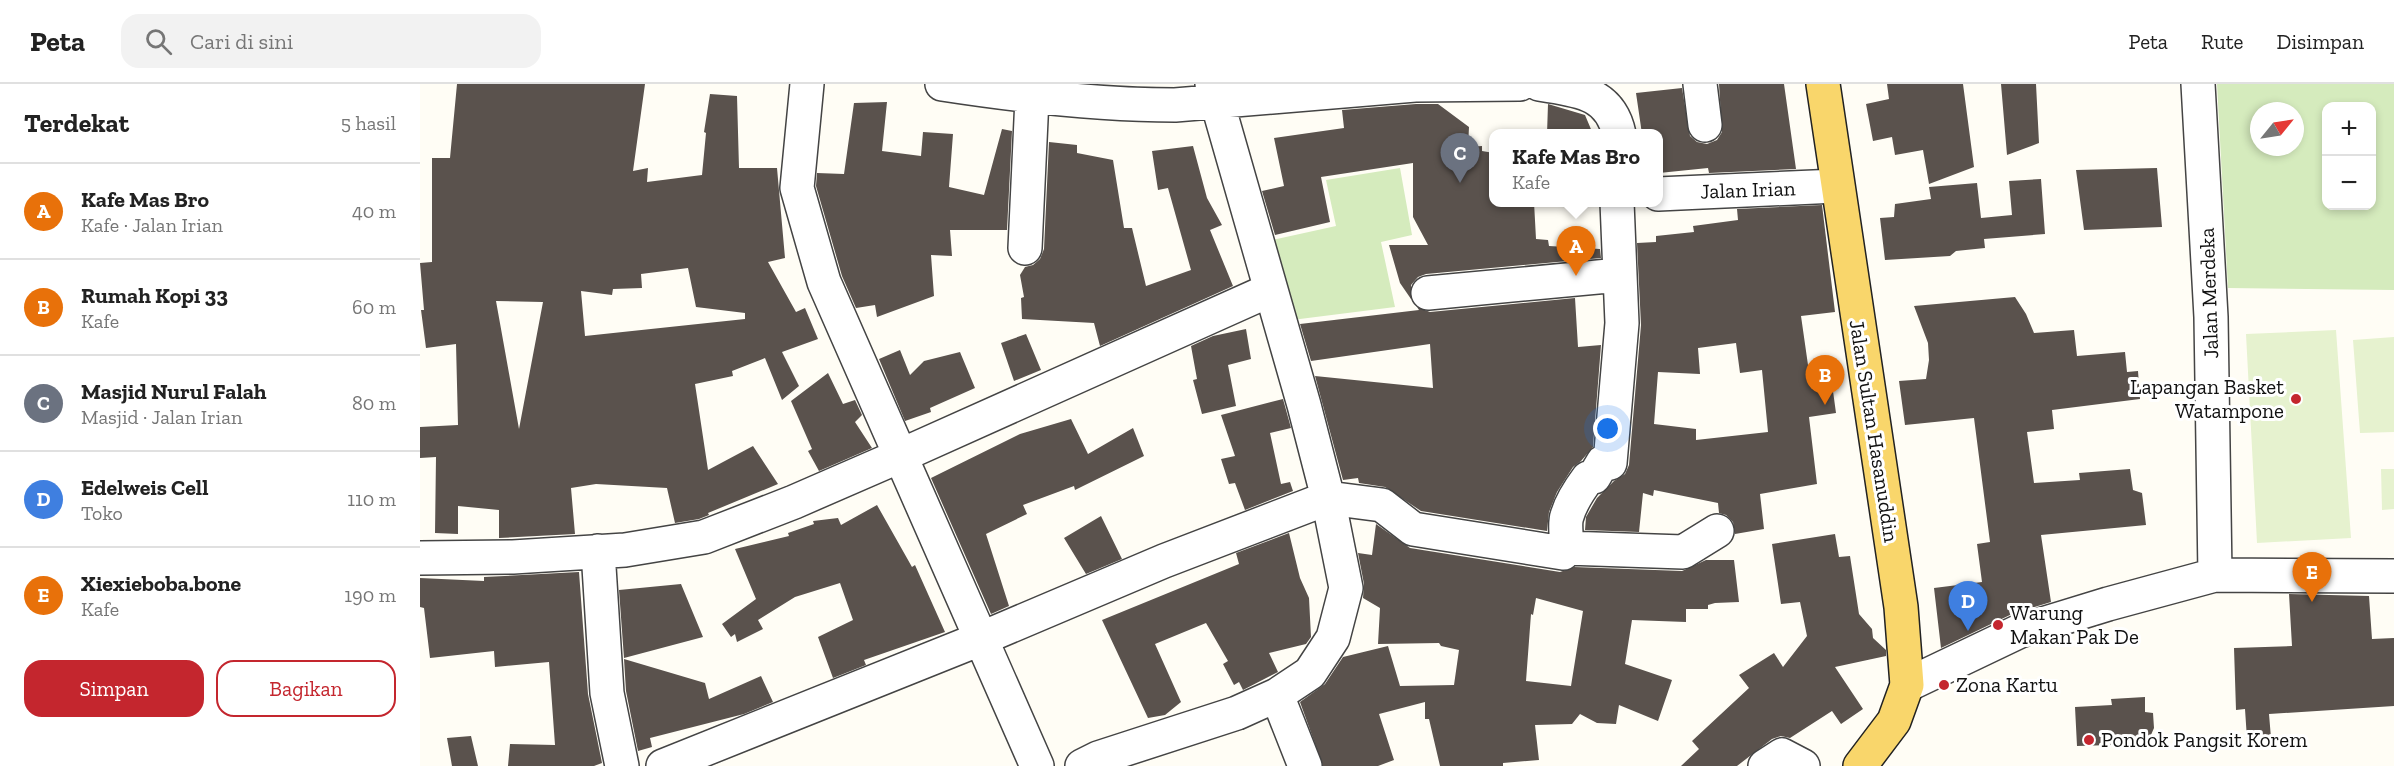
<!DOCTYPE html>
<html lang="id">
<head>
<meta charset="utf-8">
<style>
  :root { --surface:#fff; --page:#f2f2f2; --text:#222; --muted:#767676; --line:#e0e0e0; --accent:#c4262e }
  body { margin:0; font-family:"Zilla Slab",serif; background:var(--page); color:var(--text) }
  .controls { position:absolute; right:18px; top:18px; display:grid; overflow:hidden; border-radius:12px; box-shadow:0 3px 9px #0003 }
  .controls button { width:54px; height:54px; display:grid; place-items:center; padding:0; border:0; border-bottom:2px solid var(--line); background:var(--surface); color:var(--text); font:30px sans-serif }
  .compass { position:absolute; left:1830px; top:18px; width:54px; height:54px; border-radius:50%; background:var(--surface); box-shadow:0 3px 9px #0003; rotate:60deg }
  .you { position:absolute; left:1188px; top:345px; width:21px; height:21px; margin:-15px; border:4px solid #fff; border-radius:50%; background:#1a73e8; box-shadow:0 0 0 9px #1a73e833 }
  .badge { display:grid; place-items:center; width:39px; height:39px; border-radius:50%; background:var(--accent); color:#fff; font-size:20px; font-weight:700 }
  .pin { position:absolute; translate:-50% -50px; filter:drop-shadow(0 2px 3px #0008) }
  .pin::after { content:''; position:absolute; top:32px; width:21px; height:18px; background:inherit; clip-path:polygon(0 0,100% 0,50% 100%) }
  .popup { position:absolute; left:1069px; top:45px; width:174px; height:78px; box-sizing:border-box; display:grid; place-content:center; border-radius:12px; background:var(--surface); filter:drop-shadow(0 2px 4px #0005); font-size:20px; white-space:nowrap; color:var(--muted) }
  .popup b { font-size:22px; color:var(--text) }
  .popup::after { content:''; position:absolute; left:50%; top:100%; margin-left:-12px; border:12px solid transparent; border-top-color:var(--surface) }
  .list { margin:0; padding:0; list-style:none }
  h2 { display:flex; justify-content:space-between; align-items:center; height:78px; margin:0; padding:0 24px; font-size:26px }
  h2 small { font-size:20px; font-weight:400; color:var(--muted) }
  .list li { display:grid; grid-template-columns:39px 1fr auto; gap:18px; align-items:center; box-sizing:border-box; height:96px; padding:0 24px; border-top:2px solid var(--line) }
  .list b { display:block; font-size:22px; white-space:nowrap }
  .list p { margin:0; font-size:20px; white-space:nowrap; color:var(--muted) }
  .list em { font-size:20px; font-style:normal; color:var(--muted) }
  .actions { display:flex; gap:12px; padding:18px 24px }
  .actions a { flex:1; padding:14px 0; border:2px solid var(--accent); border-radius:18px; text-align:center; font-size:21px; color:var(--accent) }
  .actions .main { background:var(--accent); color:#fff }
  .icon { flex:none; width:33px; height:33px; fill:none; stroke:currentColor; stroke-width:2; stroke-linecap:round; stroke-linejoin:round }
  .map { position:relative; flex:none; width:1974px; height:682px; overflow:hidden }
  header { display:flex; align-items:center; gap:36px; box-sizing:border-box; height:84px; padding:0 30px; background:var(--surface); border-bottom:2px solid var(--line) }
  header strong { font-size:28px }
  nav { display:flex; gap:33px; margin-inline-start:auto; font-size:21px }
  .search { width:420px; height:54px; background:var(--page); display:flex; align-items:center; gap:15px; box-sizing:border-box; padding:0 21px; border-radius:18px; color:var(--muted); font-size:22px }
  main { display:flex }
  aside { flex:1; background:var(--surface) }
  .map>svg:first-child { display:block }
</style>
</head>
<body>
<header>
<strong>Peta</strong>
<div class="search"><svg class="icon" aria-label="search" viewBox="0 0 24 24"><circle cx="10" cy="10" r="6"/><path d="M15 15l6 6"/></svg>Cari di sini</div>
<nav><a>Peta</a><a>Rute</a><a>Disimpan</a></nav>
</header>
<main>
<aside>
<h2>Terdekat<small>5 hasil</small></h2>
<ul class="list">
<li><span class="badge" style="background:#e8710a">A</span><div><b>Kafe Mas Bro</b><p>Kafe · Jalan Irian</p></div><em>40 m</em></li>
<li><span class="badge" style="background:#e8710a">B</span><div><b>Rumah Kopi 33</b><p>Kafe</p></div><em>60 m</em></li>
<li><span class="badge" style="background:#6b7280">C</span><div><b>Masjid Nurul Falah</b><p>Masjid · Jalan Irian</p></div><em>80 m</em></li>
<li><span class="badge" style="background:#3f7fe0">D</span><div><b>Edelweis Cell</b><p>Toko</p></div><em>110 m</em></li>
<li><span class="badge" style="background:#e8710a">E</span><div><b>Xiexieboba.bone</b><p>Kafe</p></div><em>190 m</em></li>
</ul>
<div class="actions"><a class="main">Simpan</a><a>Bagikan</a></div>
</aside>
<div class="map">
<svg width="1974" height="682" viewBox="0 0 1974 682">
  <rect width="100%" height="100%" fill="#fffdf5"/>
  <path fill="#d5ebbd" fill-rule="evenodd" d="M1797,0H1974V206L1808,204ZM1906,22H1952V122H1906ZM1839,27H1875V63H1839Z
    M980,84L992,151L961,158L975,223L864,237L843,158L916,142L906,96Z"/>
  <path fill="#e6f2cf" d="M1916,246L1931,454L1837,459L1826,250Z
    M1974,253V348L1940,349L1933,256Z
    M1961,385H1974V425L1962,426Z"/>
  <path fill="#5a524d" fill-rule="evenodd" d="M37,0H225L213,87L228,84L227,98L282,91L286,49L284,48L290,10L317,12L319,84H357L365,174L348,178L376,228L385,224L398,255L362,268L379,302L362,316L345,274L312,287L313,292L275,300L288,386L333,362L358,400L288,429L289,431L279,435L255,439L247,404L176,400L151,404L155,450L79,454V426L38,422V450L15,449L16,373L0,374V343L38,341L36,260L6,264L1,226H4L0,179L12,178V74H30ZM268,184L276,223L325,229V235L165,252L161,207L192,211L193,205L222,204L221,190ZM76,217L123,218L99,345Z
    M1299,0H1364L1376,85L1289,89L1288,84L1239,89V50H1222L1216,9L1262,4L1270,52L1277,58L1287,60L1297,56L1302,48Z
    M1467,0H1543L1554,83L1509,100L1503,66L1475,71L1472,53L1453,57L1446,20L1469,15Z
    M1581,0H1616L1619,59L1587,71Z
    M467,18L462,67L501,72L503,48L533,50L529,103L564,111L582,45L592,47L587,146H530L532,172L511,171L514,212L457,233L455,221L436,224L422,192L396,102L397,89L424,90L434,19Z
    M996,20H1018L1049,43L1048,63L1062,62V67L1074,69V118H1114L1116,155L1128,156L1129,162L1180,165L1181,174L1006,190L998,193L991,201V215L980,199L969,161H1008L993,133V79L901,93L910,138L855,151L842,107L864,102L854,54L924,44L922,26Z
    M1128,20L1165,31L1173,50H1127Z
    M629,58L657,61V69L693,76L704,144H712L726,202L771,186L748,104L738,106L732,67L773,62L787,114L802,141L790,146L813,202L680,262L674,239L602,235L601,214L604,213L600,191L605,183L613,181L620,175L624,165Z
    M1737,84L1742,143L1664,146L1656,86Z
    M1621,95L1625,150L1564,155L1565,164L1536,167L1530,172L1465,176L1460,134L1474,133L1475,120L1511,115L1509,103L1557,99L1561,134L1592,131L1589,97Z
    M1402,121L1415,228L1381,232L1388,281L1409,278L1416,329L1389,333L1397,400L1340,410L1344,445L1315,450L1313,438L1306,431L1299,429L1298,419L1234,406L1233,412L1223,409L1219,448L1165,446L1166,433L1177,414L1194,397L1205,390L1209,381L1221,241L1217,159L1236,158V152L1274,148L1273,142L1318,136L1317,125ZM1316,259L1320,289L1342,286L1348,348L1276,356V345L1234,340L1238,288L1280,290L1278,264Z
    M1595,213L1606,230L1614,249L1654,246L1657,272L1705,268L1707,288L1718,287L1720,315L1632,326L1634,345L1607,348L1614,399L1660,396L1659,389L1710,385L1713,406L1722,409L1726,441L1621,451L1631,518L1592,530L1521,564L1514,504L1562,498L1557,460L1570,458L1554,334L1485,341L1479,297L1506,295L1509,276L1508,259L1494,222Z
    M1155,214L1158,263L1181,261L1173,363L1161,377L1153,383L1137,408L1129,428L1127,447L1001,427L965,403L939,399L938,394L923,396L895,292L1013,304L1010,260L891,277L880,240L999,226L997,223L1010,228Z
    M826,245L831,275L808,281L816,322L782,330L773,296L777,295L771,262L793,252Z
    M606,250L621,286L594,297L581,259Z
    M480,266L490,291L504,277L540,268L555,304L510,324L511,328L485,337L459,275Z
    M408,289L423,320L435,316L442,331L435,338L452,364L399,387L388,367L392,365L371,317Z
    M863,315L871,344L850,349L861,400L870,398L873,407L825,426L815,399L809,400L801,375L815,372L801,331Z
    M651,335L668,370L713,344L724,372L655,406L654,402L603,421L607,430L566,450L589,522L571,530L511,394L600,350Z
    M457,421L492,483L495,481L525,548L444,576L446,581L413,594L398,553L433,536L420,499L375,513L338,536L343,545L317,558L315,550L311,553L302,540L336,515L315,465L369,452L368,449L394,440L393,437L418,434L421,441Z
    M681,432L702,475L666,490L644,454Z
    M956,440L990,464L1140,488L1154,483L1262,487L1286,476H1314L1319,518L1295,519L1288,521V525H1266V538L1212,536L1205,580L1252,596L1238,637L1199,621L1196,640L1177,639L1160,630L1152,640L1115,641L1119,676L1083,679V682H1020L1009,635H1005V618L959,630L974,676L958,682H903L880,618L905,600L923,573L968,562L980,602L1034,601L1039,566L1021,562L1019,559L958,560L960,524L943,514L944,500L938,469L952,471ZM1116,514L1163,527L1151,602L1106,597L1111,530L1113,531Z
    M869,449L880,494L889,514L891,553L886,560L849,569L858,588L823,606L819,598L814,601L803,580L808,577L786,539L735,560L761,618L745,631L728,634L682,536L819,480L816,469Z
    M1415,450L1419,473L1430,472L1439,530L1452,545L1453,554L1466,566V572L1415,583L1443,625L1421,640L1412,627L1370,654L1361,652L1352,655L1317,682H1261L1279,665L1272,657L1329,604L1319,591L1354,569L1363,583L1387,552L1380,518L1361,520L1352,460Z
    M159,488L168,610L182,679L174,682H88L90,660L135,661L129,578L75,583L74,567L10,574L4,524L0,523V494L64,497V493Z
    M261,500L283,553L204,574L199,506Z
    M1869,510L1949,512L1952,555L1974,554V622L1849,630L1851,654L1827,655L1825,625L1816,626L1814,564L1872,562Z
    M204,575L285,599L289,615L341,592L353,618L324,630L230,654L232,663L218,667L206,607Z
    M1725,613V628L1733,629L1734,644L1727,660L1657,662L1655,623L1692,621L1691,615Z
    M51,652L58,682H32L27,654Z"/>
  <g fill="none" stroke-linecap="round" stroke-linejoin="round">
    <g stroke="#444" stroke-width="36">
      <path id="minor" d="M387,0L377,104L404,198L617,682
        M522,0C600,12 676,21 755,21L995,1L1100,0
        M1119,0C1155,6 1190,7 1199,50
        M1280,0L1285,41
        M1778,0L1791,233L1795,491
        M1238,110L1417,102
        M605,164L612,14
        M1008,209L1199,191
        M1146,464L1263,468L1297,447
        M178,467L187,609L202,682
        M0,474L93,473L205,466L284,453L374,418L482,371L850,206
        M1487,601L1600,547L1688,520L1795,491L1974,492
        M857,611L885,682
        M243,682L560,555L744,477L908,414L962,421L993,445L1143,469C1150,459 1143,443 1147,432C1151,418 1159,406 1168,394L1174,393L1183,378L1190,379L1202,239L1197,118
        M662,682L678,674L817,629L857,611L890,589L913,554L926,504L908,414L884,321L792,0
        M1345,682L1362,671L1383,682"/>
    </g>
    <g stroke="#222" stroke-width="36">
      <path id="major" d="M1403,0L1481,523L1487,601L1474,637L1440,682"/>
    </g>
    <use href="#minor" stroke="#fff" stroke-width="33"/>
    <use href="#major" stroke="#f9d66b" stroke-width="33"/>
  </g>
  <g fill="#c4262e" stroke="#fff" stroke-width="2">
    <circle cx="1876" cy="315" r="6"/>
    <circle cx="1578" cy="541" r="6"/>
    <circle cx="1524" cy="601" r="6"/>
    <circle cx="1669" cy="656" r="6"/>
  </g>
  <g text-anchor="middle" stroke-width="6" stroke-linejoin="round" paint-order="stroke">
    <g font-size="21" fill="#111" stroke="#fff">
      <text transform="translate(1328 106) rotate(-2)" y="7">Jalan Irian</text>
      <text transform="translate(1789 209) rotate(-92)" y="7">Jalan Merdeka</text>
      <text transform="translate(1454 347) rotate(81)" y="7">Jalan Sultan Hasanuddin</text>
    </g>
    <g font-size="21" fill="#111" stroke="#fff" text-anchor="start">
      <text x="1864" y="310" text-anchor="end">Lapangan Basket<tspan x="1864" dy="24">Watampone</tspan></text>
      <text x="1590" y="536">Warung<tspan x="1590" dy="24">Makan Pak De</tspan></text>
      <text x="1536" y="608">Zona Kartu</text>
      <text x="1681" y="663">Pondok Pangsit Korem</text>
    </g>
  </g>
</svg>
<div class="controls">
<button>+</button>
<button>−</button>
</div>
<svg class="compass" viewBox="-18 -18 36 36"><path d="M0-13l5 13h-10z" fill="#e53935"/><path d="M0 13l5-13h-10z" fill="#767676"/></svg>
<div class="you"></div>
<div class="pin badge" style="left:1156px;top:192px;background:#e8710a">A</div>
<div class="popup"><b>Kafe Mas Bro</b>Kafe</div>
<div class="pin badge" style="left:1405px;top:321px;background:#e8710a">B</div>
<div class="pin badge" style="left:1040px;top:99px;background:#6b7280">C</div>
<div class="pin badge" style="left:1548px;top:547px;background:#3f7fe0">D</div>
<div class="pin badge" style="left:1892px;top:518px;background:#e8710a">E</div>
</div>
</main>
</body>
</html>
